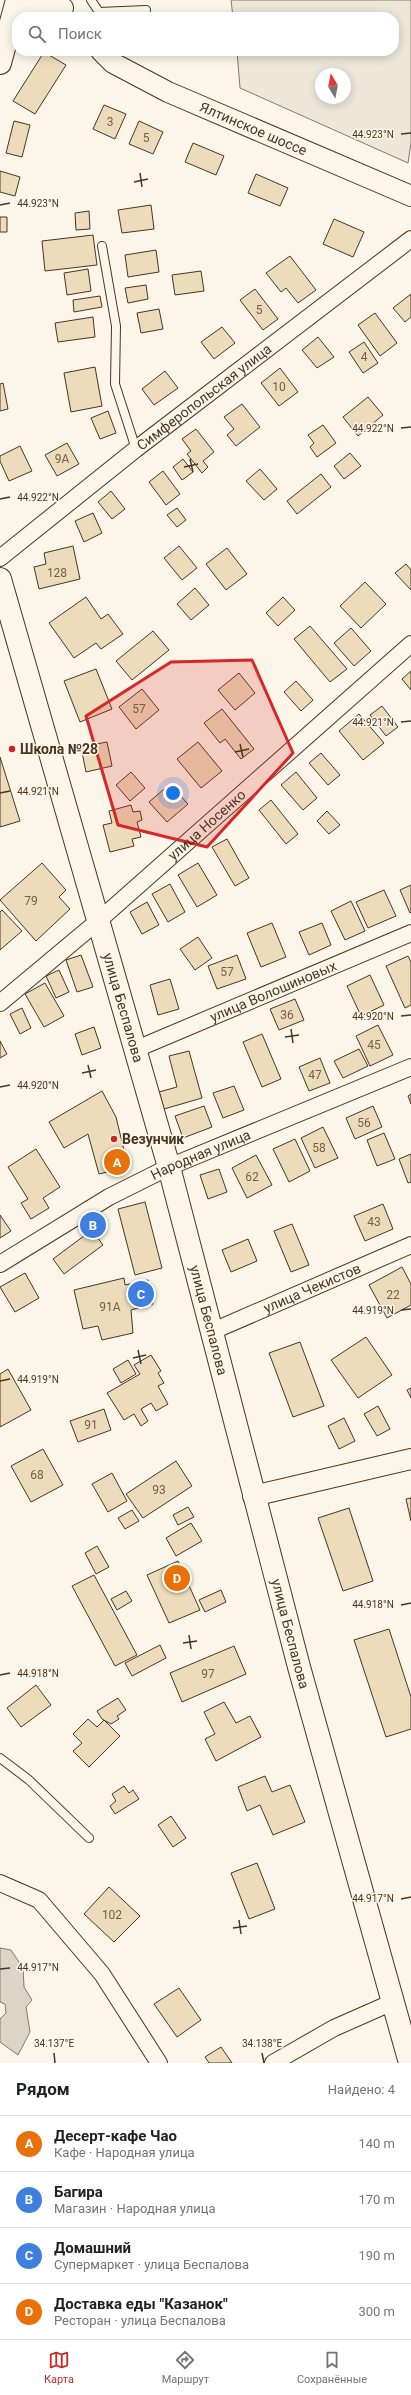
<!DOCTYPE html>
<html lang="ru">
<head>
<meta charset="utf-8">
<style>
  :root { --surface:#fff; --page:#f2f2f2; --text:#202124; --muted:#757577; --line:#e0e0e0; --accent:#c62828 }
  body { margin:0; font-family:Roboto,sans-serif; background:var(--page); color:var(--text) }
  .compass { position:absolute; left:315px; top:68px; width:36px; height:36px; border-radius:50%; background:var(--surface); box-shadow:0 2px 10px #0003; rotate:350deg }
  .you { position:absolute; left:173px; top:793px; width:14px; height:14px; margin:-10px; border:3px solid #fff; border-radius:50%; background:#1a73e8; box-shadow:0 0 0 6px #1a73e833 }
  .badge { display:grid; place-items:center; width:26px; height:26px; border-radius:50%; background:var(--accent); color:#fff; font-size:13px; font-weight:700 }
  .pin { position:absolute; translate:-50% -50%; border:2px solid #fff; box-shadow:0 1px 4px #0006 }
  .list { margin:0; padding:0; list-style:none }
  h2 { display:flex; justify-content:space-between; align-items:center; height:52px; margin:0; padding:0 16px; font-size:17px }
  h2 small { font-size:13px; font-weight:400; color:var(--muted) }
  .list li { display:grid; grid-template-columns:26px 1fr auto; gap:12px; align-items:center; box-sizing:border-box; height:56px; padding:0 16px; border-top:1px solid var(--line) }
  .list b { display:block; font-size:15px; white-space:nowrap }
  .list p { margin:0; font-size:13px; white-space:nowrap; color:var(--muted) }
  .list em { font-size:13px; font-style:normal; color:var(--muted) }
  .icon { flex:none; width:22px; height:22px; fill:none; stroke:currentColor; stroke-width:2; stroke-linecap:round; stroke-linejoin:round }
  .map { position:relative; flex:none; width:411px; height:2063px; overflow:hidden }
  .search { position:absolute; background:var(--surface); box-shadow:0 2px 10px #0003; left:12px; right:12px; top:12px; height:44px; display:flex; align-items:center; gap:10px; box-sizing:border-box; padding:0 14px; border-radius:16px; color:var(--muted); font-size:15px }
  .sheet { height:276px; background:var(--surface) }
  nav { display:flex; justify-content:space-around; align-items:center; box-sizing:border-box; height:56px; border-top:1px solid var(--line); background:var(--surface); font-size:11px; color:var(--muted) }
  nav a { display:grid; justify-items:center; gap:2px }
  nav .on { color:var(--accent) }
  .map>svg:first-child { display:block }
</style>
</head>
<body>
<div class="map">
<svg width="411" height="2063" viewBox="0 0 411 2063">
  <rect width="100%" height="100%" fill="#fbf6e9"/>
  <path fill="#ede6d9" stroke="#887966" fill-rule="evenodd" d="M231,0H411V143L408,163L240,88L237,51H394V17H233ZM321,74H345V98H321Z"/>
  <path fill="#dcd4c6" stroke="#887966" d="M0,1948L11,1950L23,1968L24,1987L32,2000L26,2007L30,2032L18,2055L0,2042V2019L6,2013L5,2004L0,2002Z"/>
  <path fill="#ecdcbc" stroke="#4a3520" d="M44,52L66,65L35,114L13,101Z
    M104,105L126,114L115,139L93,129Z
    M14,121L30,125L22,157L6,153Z
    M139,121L163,132L153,154L129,144Z
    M193,143L224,156L216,175L185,162Z
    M0,171L20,177L15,196L0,192Z
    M256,174L288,188L280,206L248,193Z
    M151,205L154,229L122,233L118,210Z
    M89,211L90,229L76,230L75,213Z
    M0,217H7V232H0Z
    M334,219L364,232L353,257L323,244Z
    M93,235L97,265L45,271L42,241Z
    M156,250L159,272L128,277L125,255Z
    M290,256L316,290L298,303L286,288L281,292L266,273Z
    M88,269L91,291L67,295L64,273Z
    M201,271L204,291L175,295L172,275Z
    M146,285L148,299L128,303L125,288Z
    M255,289L278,319L263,330L240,300Z
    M411,294V317L405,322L393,308Z
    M100,296L102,307L74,312L73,300Z
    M159,309L163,329L141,333L137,313Z
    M375,313L397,343L380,356L358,325Z
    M93,317L95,337L58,342L55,323Z
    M222,327L235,343L214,359L201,342Z
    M318,337L334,357L317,368L302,350Z
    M364,342L378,363L363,373L349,352Z
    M95,367L102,406L71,412L64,373Z
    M280,368L298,392L279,406L261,383Z
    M165,371L178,388L154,405L142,389Z
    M3,383L8,409L0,411V384Z
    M368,397L383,415L358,436L343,417Z
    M242,404L260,427L236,446L227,435L234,429L224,417Z
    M108,411L116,433L100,439L91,418Z
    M323,425L336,443L317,457L310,447L314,443L308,435Z
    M196,429L214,452L203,461L208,467L202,473L187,454L191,451L182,439Z
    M67,443L79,464L57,476L45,455Z
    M20,446L32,471L9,481L0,461V456Z
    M350,453L361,466L344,479L334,466Z
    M183,459L193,472L182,480L173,467Z
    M260,469L277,489L264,500L246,481Z
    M163,471L180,494L166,505L149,482Z
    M321,474L331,487L297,514L287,501Z
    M111,491L125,509L112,519L98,502Z
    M177,508L186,520L177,527L167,515Z
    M93,513L102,533L84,542L75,521Z
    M73,546L80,579L39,589L34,567L46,564L44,553Z
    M179,546L197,568L182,580L164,558Z
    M227,548L247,574L226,590L206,564Z
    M406,564L411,570V590L395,573Z
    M365,582L386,604L361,628L340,606Z
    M195,588L209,605L191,620L177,604Z
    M86,597L101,619L108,614L123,634L101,649L96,643L74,658L49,623Z
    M283,597L295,610L278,626L266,613Z
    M310,626L347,669L330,682L294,639Z
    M351,628L371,651L354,666L334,643Z
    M153,631L169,650L132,680L116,661Z
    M96,669L112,709L80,722L64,681Z
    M411,671V690L402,679Z
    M239,673L255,693L235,710L218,690Z
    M296,681L313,700L301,711L284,692Z
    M142,689L159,710L136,729L119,707Z
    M382,706L398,727L386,736L370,715Z
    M222,709L254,749L241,759L225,739L220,743L204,723Z
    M359,714L384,743L363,760L339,731Z
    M107,742L112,766L86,772L81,747Z
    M198,742L222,771L201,788L177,759Z
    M321,753L340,775L328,785L309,763Z
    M0,757L20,821L0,827Z
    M131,772L145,788L130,801L116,785Z
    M296,772L317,798L303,810L281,785Z
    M170,784L188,804L167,822L149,802Z
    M271,800L298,834L286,844L259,810Z
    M131,805L133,812L140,811L142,820L137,822L141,837L132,839L134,846L110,852L103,825L112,823L109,811Z
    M327,811L340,825L329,834L317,821Z
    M227,839L249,878L235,886L212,847Z
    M42,863L66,890L59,897L70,909L36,941L0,900Z
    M198,863L217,895L197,907L178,875Z
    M170,884L185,912L168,922L152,894Z
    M411,885V912L410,913L400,890Z
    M384,890L396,916L368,928L356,902Z
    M351,901L365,931L345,940L331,911Z
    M147,902L159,925L142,934L130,912Z
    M2,910L22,931L0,950V912Z
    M272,923L286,957L261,967L247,933Z
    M322,923L331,945L309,955L299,932Z
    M198,937L212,958L195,970L180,949Z
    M81,955L93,987L77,992L66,960Z
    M237,955L246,979L217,989L208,966Z
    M408,956L411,962V1005L405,1008L386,966Z
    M59,970L69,992L56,998L46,976Z
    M370,975L384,1005L361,1016L347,986Z
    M170,979L179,1009L158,1015L150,985Z
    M45,983L64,1016L44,1027L25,994Z
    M295,999L304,1020L279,1030L270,1009Z
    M22,1008L31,1028L20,1034L10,1014Z
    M378,1025L393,1055L370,1066L356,1036Z
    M94,1027L101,1048L82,1055L75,1034Z
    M262,1034L281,1079L262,1087L243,1042Z
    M0,1041L7,1054L0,1058Z
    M359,1049L368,1066L343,1078L334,1061Z
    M189,1051L202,1098L164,1109L159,1092L177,1087L169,1056Z
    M320,1058L330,1083L309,1091L299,1067Z
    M234,1086L244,1110L223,1118L213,1093Z
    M102,1091L116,1117L128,1167L99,1174L88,1134L64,1148L49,1122Z
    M411,1094V1104L408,1096Z
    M204,1106L212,1127L183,1138L175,1116Z
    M373,1106L382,1127L355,1139L346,1118Z
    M323,1127L338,1158L315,1168L301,1138Z
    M384,1133L395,1159L377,1166L367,1140Z
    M295,1139L310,1171L289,1182L273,1149Z
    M36,1149L60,1187L43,1198L49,1208L31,1219L21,1203L28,1199L8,1167Z
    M411,1154V1182L408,1183L399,1159Z
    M256,1155L272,1185L247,1198L232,1168Z
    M219,1169L227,1192L208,1199L200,1175Z
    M145,1202L162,1268L135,1275L118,1209Z
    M383,1204L393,1229L365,1241L354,1216Z
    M0,1215L11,1231L0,1238Z
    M292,1224L309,1265L291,1272L274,1231Z
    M92,1230L103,1245L64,1274L53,1259Z
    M248,1239L257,1261L231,1272L222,1250Z
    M402,1267L411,1284V1305L387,1318L369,1285Z
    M25,1273L39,1298L15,1312L0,1287Z
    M124,1278L125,1285L148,1280L153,1304L131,1310L133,1333L102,1340L98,1326L83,1329L74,1290Z
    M366,1337L392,1375L358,1398L331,1360Z
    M300,1342L324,1406L293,1417L269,1353Z
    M151,1355L161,1371L158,1373L164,1383L158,1386L168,1404L156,1411L151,1403L141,1409L148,1421L141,1426L134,1414L124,1420L107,1393L140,1374L134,1365Z
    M128,1360L136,1374L121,1383L113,1369Z
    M8,1369L31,1410L0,1427V1374Z
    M411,1388V1398L407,1390Z
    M378,1406L390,1429L377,1436L364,1414Z
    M104,1409L111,1430L78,1442L70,1421Z
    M344,1418L355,1441L339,1449L328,1426Z
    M43,1449L63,1485L31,1502L11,1466Z
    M176,1461L192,1486L143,1518L126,1494Z
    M112,1473L127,1501L108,1512L92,1484Z
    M411,1498V1521L406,1499Z
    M188,1507L194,1517L178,1525L173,1515Z
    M349,1508L373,1581L343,1591L318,1518Z
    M132,1510L139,1521L125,1529L118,1518Z
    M191,1523L202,1541L176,1556L166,1538Z
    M97,1546L109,1567L96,1574L85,1553Z
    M178,1561L200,1610L169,1623L147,1575Z
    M94,1575L137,1655L115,1666L72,1586Z
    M221,1590L226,1602L205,1612L199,1600Z
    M126,1591L132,1601L117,1610L111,1599Z
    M389,1629L411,1697V1729L386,1737L354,1640Z
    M160,1645L166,1658L132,1676L125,1663Z
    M234,1646L246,1674L182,1702L170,1673Z
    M36,1685L51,1705L21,1727L7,1708Z
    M118,1698L126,1710L117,1716L119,1719L111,1724L102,1719L97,1711Z
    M224,1702L236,1723L250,1716L261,1737L216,1761L205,1739L215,1734L204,1712Z
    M88,1719L97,1727L104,1720L120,1736L89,1767L73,1751L82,1743L73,1734Z
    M265,1776L272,1792L290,1785L305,1822L273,1835L260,1805L247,1811L238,1787Z
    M124,1786L129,1793L133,1790L139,1799L115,1814L110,1806L116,1801L112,1794Z
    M171,1816L186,1838L173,1847L158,1825Z
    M257,1863L275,1909L249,1919L231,1873Z
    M109,1887L140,1916L114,1942L84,1914Z
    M179,1988L201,2020L177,2037L154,2004Z
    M221,2047L232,2063H209L205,2057Z"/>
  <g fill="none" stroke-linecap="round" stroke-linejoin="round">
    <g stroke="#4a3520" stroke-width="10">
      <path id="service" d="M91,0L99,12L146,10
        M102,246L116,326L115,384L136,449
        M0,1758L29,1780L89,1838"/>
    </g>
    <g stroke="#4a3520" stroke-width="18">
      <g id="minor">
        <path id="s1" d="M0,558L136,449L411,239"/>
        <path id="s2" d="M0,1003L97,922L411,644"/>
        <path id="s3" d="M134,1050L411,933"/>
        <path id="s4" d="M0,1264L109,1197L169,1167L411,1067"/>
        <path id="s5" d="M213,1331L411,1245"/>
        <path d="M0,1883L39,1900L102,1974L159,2063"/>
        <path d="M273,2063L334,2028L393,2002"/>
      </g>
    </g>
    <g stroke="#4a3520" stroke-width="22">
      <g id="tertiary">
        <path d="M14,11C30,0 44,0 63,8"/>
        <path id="s6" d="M101,51L113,63L168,92L411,196"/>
        <path d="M253,1496L411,1459"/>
      </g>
    </g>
    <g stroke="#4a3520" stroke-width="24">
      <g id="secondary">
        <path d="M0,63L17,0"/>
        <path id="s7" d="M0,579L169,1167L299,1667L410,2063"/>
      </g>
    </g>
    <use href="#service" stroke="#fbf6e9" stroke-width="8"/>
    <use href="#minor" stroke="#fbf6e9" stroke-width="16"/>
    <use href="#tertiary" stroke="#fbf6e9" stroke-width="20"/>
    <use href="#secondary" stroke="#fbf6e9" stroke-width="22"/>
  </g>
  <path fill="#d62828" fill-opacity="0.2" stroke="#d62828" stroke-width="3" stroke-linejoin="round" d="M252,660L293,753L207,847L118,825L86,716L171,662Z"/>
  <path fill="none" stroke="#4a3520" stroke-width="1.5" d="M401,134L411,133M140,173L142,187M134,182L148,179M0,205L10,203M401,428L411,427M190,459L193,472M184,467L198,464M0,499L10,497M401,722L411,721M240,744L243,757M235,752L249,749M0,793L10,791M401,1016L411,1015M291,1029L293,1043M285,1037L299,1035M88,1065L91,1078M82,1073L96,1070M0,1087L10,1085M401,1310L411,1309M138,1350L141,1364M133,1358L146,1355M0,1381L10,1379M401,1605L411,1603M189,1635L191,1649M183,1643L197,1641M0,1675L10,1673M401,1899L411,1897M239,1920L241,1934M233,1928L247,1926M0,1969L10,1968M54,2053L55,2063M262,2053L264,2063"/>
  <g fill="#c62828" stroke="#fbf6e9" stroke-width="1.5">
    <circle cx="12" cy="749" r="4"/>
    <circle cx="114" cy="1139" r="4"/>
  </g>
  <g text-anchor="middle" stroke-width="3" stroke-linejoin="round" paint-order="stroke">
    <g font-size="12" fill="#725f47">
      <text x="110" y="126">3</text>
      <text x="146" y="142">5</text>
      <text x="259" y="314">5</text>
      <text x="364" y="361">4</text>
      <text x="279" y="391">10</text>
      <text x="62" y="463">9А</text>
      <text x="57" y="577">128</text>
      <text x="139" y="713">57</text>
      <text x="31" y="905">79</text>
      <text x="227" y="976">57</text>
      <text x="287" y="1019">36</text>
      <text x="374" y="1049">45</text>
      <text x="315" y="1079">47</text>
      <text x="364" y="1127">56</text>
      <text x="319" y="1152">58</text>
      <text x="252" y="1181">62</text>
      <text x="374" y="1226">43</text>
      <text x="393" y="1299">22</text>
      <text x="110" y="1311">91А</text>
      <text x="91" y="1429">91</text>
      <text x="37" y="1479">68</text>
      <text x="159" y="1494">93</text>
      <text x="208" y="1678">97</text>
      <text x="112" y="1919">102</text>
    </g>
    <g font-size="14" fill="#4a3520" stroke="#fbf6e9">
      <text dy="5" stroke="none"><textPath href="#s6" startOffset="172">Ялтинское шоссе</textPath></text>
      <text dy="5" stroke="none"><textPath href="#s1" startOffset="260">Симферопольская улица</textPath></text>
      <text dy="5" stroke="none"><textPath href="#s2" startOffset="273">улица Носенко</textPath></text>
      <text dy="5" stroke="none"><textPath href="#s3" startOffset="151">улица Волошиновых</textPath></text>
      <text dy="5" stroke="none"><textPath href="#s7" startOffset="446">улица Беспалова</textPath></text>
      <text dy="5" stroke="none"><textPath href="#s4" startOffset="229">Народная улица</textPath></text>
      <text dy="5" stroke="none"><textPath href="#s5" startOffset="108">улица Чекистов</textPath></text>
      <text dy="5" stroke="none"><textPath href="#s7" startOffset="770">улица Беспалова</textPath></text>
      <text dy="5" stroke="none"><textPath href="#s7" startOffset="1094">улица Беспалова</textPath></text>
    </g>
    <g font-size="14" font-weight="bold" fill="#4a3520" stroke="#fbf6e9" text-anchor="start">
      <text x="20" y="754">Школа №28</text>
      <text x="122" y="1144">Везунчик</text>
    </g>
  </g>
  <g font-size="10" text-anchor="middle" fill="#4a3520" stroke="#fbf6e9" stroke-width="3" stroke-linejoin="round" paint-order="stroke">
    <text x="373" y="138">44.923°N</text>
    <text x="38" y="207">44.923°N</text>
    <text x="373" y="432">44.922°N</text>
    <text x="38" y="501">44.922°N</text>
    <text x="373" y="726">44.921°N</text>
    <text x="38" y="795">44.921°N</text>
    <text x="373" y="1020">44.920°N</text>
    <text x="38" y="1089">44.920°N</text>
    <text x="373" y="1314">44.919°N</text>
    <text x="38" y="1383">44.919°N</text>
    <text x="373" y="1608">44.918°N</text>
    <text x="38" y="1677">44.918°N</text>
    <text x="373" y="1902">44.917°N</text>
    <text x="38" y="1971">44.917°N</text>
    <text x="54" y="2047">34.137°E</text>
    <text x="262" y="2047">34.138°E</text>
  </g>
</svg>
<svg class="compass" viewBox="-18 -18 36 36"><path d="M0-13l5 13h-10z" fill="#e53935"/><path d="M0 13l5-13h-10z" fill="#757577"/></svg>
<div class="you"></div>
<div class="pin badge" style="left:117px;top:1162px;background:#e8710a">A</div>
<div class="pin badge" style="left:93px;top:1225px;background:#3f7fe0">B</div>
<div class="pin badge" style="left:141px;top:1294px;background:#3f7fe0">C</div>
<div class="pin badge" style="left:177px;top:1578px;background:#e8710a">D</div>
<div class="search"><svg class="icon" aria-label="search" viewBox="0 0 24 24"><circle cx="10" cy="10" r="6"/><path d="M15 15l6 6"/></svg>Поиск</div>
</div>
<section class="sheet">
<h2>Рядом<small>Найдено: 4</small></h2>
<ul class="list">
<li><span class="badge" style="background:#e8710a">A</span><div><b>Десерт-кафе Чао</b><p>Кафе · Народная улица</p></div><em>140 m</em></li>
<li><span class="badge" style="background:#3f7fe0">B</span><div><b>Багира</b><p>Магазин · Народная улица</p></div><em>170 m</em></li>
<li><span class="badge" style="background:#3f7fe0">C</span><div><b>Домашний</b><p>Супермаркет · улица Беспалова</p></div><em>190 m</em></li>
<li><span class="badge" style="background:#e8710a">D</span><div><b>Доставка еды &quot;Казанок&quot;</b><p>Ресторан · улица Беспалова</p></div><em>300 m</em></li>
</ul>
</section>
<nav>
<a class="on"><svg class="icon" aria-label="map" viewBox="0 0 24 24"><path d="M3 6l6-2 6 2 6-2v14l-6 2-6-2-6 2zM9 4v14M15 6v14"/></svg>Карта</a>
<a><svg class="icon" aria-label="directions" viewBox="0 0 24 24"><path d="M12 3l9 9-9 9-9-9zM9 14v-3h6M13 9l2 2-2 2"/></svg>Маршрут</a>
<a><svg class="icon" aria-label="saved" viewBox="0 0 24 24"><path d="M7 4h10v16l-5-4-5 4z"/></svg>Сохранённые</a>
</nav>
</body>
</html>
